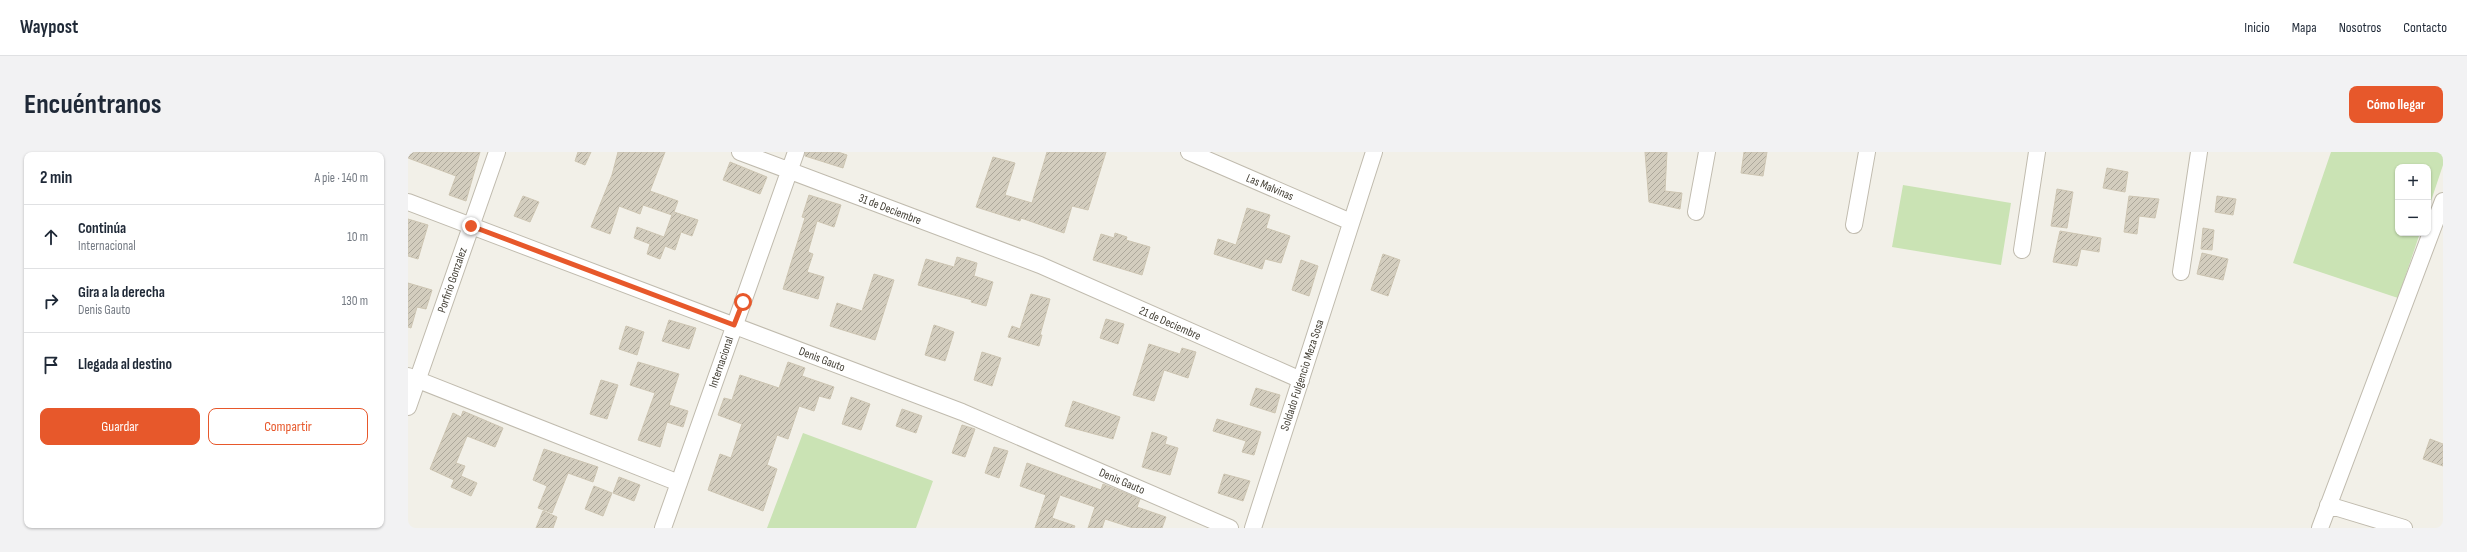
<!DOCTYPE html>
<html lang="es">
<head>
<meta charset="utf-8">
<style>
  :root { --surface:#fff; --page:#f2f2f3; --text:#1f2937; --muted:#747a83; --line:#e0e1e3; --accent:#e7582b }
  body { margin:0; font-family:"Sofia Sans Condensed",sans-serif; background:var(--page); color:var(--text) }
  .controls { position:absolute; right:12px; top:12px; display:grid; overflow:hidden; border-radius:8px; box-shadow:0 1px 3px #0004 }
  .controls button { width:36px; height:36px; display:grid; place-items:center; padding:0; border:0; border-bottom:1px solid var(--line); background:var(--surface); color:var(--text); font:20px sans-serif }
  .stop { position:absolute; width:12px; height:12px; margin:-9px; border:3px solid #e7582b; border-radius:50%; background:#fff }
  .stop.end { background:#e7582b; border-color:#fff; box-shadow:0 1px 4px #0008 }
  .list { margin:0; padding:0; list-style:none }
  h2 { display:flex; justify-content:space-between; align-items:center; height:52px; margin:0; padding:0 16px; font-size:17px }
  h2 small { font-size:13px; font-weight:400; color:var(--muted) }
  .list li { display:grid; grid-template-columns:26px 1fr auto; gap:12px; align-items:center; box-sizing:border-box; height:64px; padding:0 16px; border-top:1px solid var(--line) }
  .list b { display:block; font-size:15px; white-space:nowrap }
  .list p { margin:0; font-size:13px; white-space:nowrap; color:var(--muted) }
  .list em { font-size:13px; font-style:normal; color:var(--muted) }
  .actions { display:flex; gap:8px; padding:12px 16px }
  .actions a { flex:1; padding:9px 0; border:1px solid var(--accent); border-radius:8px; text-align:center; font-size:14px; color:var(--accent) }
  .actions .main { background:var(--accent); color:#fff }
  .icon { flex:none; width:22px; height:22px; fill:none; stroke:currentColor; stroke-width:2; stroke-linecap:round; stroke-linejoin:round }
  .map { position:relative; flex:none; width:2035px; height:376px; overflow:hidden; border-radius:8px }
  header { display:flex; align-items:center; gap:24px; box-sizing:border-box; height:56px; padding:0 20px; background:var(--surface); border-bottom:1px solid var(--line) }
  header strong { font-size:19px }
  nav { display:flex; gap:22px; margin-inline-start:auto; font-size:14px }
  .intro { display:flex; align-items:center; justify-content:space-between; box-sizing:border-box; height:96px; padding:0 24px }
  h1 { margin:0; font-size:28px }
  .button { padding:10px 18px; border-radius:8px; background:var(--accent); color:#fff; font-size:14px; font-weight:700 }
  main { display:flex; gap:24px; padding:0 24px }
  aside { flex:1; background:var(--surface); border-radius:8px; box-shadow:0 1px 3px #0004 }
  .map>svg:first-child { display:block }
</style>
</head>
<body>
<header>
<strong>Waypost</strong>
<nav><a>Inicio</a><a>Mapa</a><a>Nosotros</a><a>Contacto</a></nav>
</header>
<div class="intro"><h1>Encuéntranos</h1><a class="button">Cómo llegar</a></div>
<main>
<aside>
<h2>2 min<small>A pie · 140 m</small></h2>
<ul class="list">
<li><svg class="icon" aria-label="ahead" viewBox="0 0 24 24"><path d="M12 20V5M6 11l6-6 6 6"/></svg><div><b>Continúa</b><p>Internacional</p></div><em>10 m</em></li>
<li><svg class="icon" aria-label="right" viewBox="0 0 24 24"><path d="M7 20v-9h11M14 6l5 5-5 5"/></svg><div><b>Gira a la derecha</b><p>Denis Gauto</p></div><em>130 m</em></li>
<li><svg class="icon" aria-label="arrive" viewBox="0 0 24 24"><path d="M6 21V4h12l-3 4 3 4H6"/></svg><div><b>Llegada al destino</b></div></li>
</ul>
<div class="actions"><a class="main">Guardar</a><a>Compartir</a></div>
</aside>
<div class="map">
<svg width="2035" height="376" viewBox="0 0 2035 376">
  <defs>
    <pattern id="building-hatch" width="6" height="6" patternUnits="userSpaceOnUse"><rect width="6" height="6" fill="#d3cdbe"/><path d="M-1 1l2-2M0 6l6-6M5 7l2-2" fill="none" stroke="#ada89b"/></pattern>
  </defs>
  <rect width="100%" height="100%" fill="#f2f0e8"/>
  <path fill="#cae3b4" d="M1923,0H2035V13L2020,58V15H1990V81H2012L1990,146L1885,111Z
    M1495,33L1603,51L1593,113L1484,95Z
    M395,281L525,329L508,376H359Z"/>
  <path fill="url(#building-hatch)" stroke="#cdc5b2" d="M0,0H72L58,49L41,43L48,24L0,6Z
    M170,0H183L177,13L167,9Z
    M210,0H257L242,39L270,49L266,60L290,68L284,84L273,80L267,98L257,94L252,107L239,102L242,92L226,86L229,75L256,85L264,63L235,53L232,62L211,54L202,82L183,75L204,23Z
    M397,0H430L439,3L435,16L397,4Z
    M639,0H698L680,58L664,54L656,81L613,66L612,69L568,55L585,5L607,11L597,43L624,51Z
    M1237,0H1259L1257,39L1274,41L1272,57L1241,50Z
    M1336,0H1359L1355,24L1333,21Z
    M322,10L359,25L352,42L315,28Z
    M1699,16L1720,20L1717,40L1695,36Z
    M1649,37L1665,40L1659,76L1643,74Z
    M401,43L433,53L426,75L409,69L400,100L405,102L399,120L416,125L410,147L375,137L397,66L394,65Z
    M115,44L131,50L122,70L106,64Z
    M1721,44L1751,47L1747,66L1731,64L1729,82L1716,80Z
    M1809,44L1828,47L1825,63L1807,60Z
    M839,56L862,63L858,76L882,84L873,111L857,107L854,117L806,102L810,87L828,93Z
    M0,67L20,73L10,107L0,104Z
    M1795,76L1806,78L1804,98L1793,97Z
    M1652,79L1693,86L1691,100L1673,97L1669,114L1645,110Z
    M707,81L719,85L718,88L742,95L734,123L685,108L693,82L706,86Z
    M1794,101L1820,107L1815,128L1789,122Z
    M975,102L992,108L980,144L963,138Z
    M549,105L569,111L566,124L585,130L578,154L563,150L564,148L510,133L518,107L546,115Z
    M893,108L910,114L901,144L884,138Z
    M466,122L486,128L467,188L422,174L429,151L454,159Z
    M0,131L24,138L18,157L9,155L3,176L0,175Z
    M623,142L642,147L632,183H634L631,194L600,185L604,174L612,177Z
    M698,167L716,172L710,192L692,186Z
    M261,168L288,176L281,197L254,189Z
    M526,173L546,180L537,209L517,203Z
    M218,174L236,180L229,203L211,197Z
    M741,192L772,202L774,196L788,200L780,226L756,218L746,249L725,243Z
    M574,200L593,206L584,234L566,228Z
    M230,210L271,222L261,253L280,259L275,275L259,270L252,295L230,288L247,241L222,233Z
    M380,210L397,216L394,224L426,235L422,247L411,244L406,259L391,254L380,287L369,283L359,313L369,317L355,359L300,338L312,302L323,306L334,272L310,263L316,246L324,248L332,223L371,236Z
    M193,228L210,233L199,267L182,262Z
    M848,236L872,243L867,261L842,253Z
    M443,245L462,252L453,278L434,272Z
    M665,249L712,265L705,287L657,274Z
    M494,257L514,264L508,281L488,274Z
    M55,259L95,276L87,295L59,284L48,311L57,314L53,324L69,331L63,344L43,335L46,328L22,317L45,261L53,265Z
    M809,267L853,280L846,303L834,300L838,289L805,279Z
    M554,273L567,277L557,305L544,301Z
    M744,280L759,285L757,292L770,296L762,323L734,315Z
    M2022,287L2035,292V314L2015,307Z
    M586,295L600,299L591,326L577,321Z
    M136,297L190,315L185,330L160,321L144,361L130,356L139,334L125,328Z
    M619,311L693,338L695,332L732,347L729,355L758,365L754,376H725L697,367L694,376H680L687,355L652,343L644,366L667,374L666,376H627L638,343L612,334Z
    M816,322L842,329L835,349L810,341Z
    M211,325L232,333L226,349L205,341Z
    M186,334L204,341L195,364L177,357Z
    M135,359L149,365L145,376H128Z"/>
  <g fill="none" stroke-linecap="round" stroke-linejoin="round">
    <g stroke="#c0bbae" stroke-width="18">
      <path id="street" d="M332,0L632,113L893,228
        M781,0L943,70
        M0,50L554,260L822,376
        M1288,60L1299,0
        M1446,73L1459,0
        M1614,98L1629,0
        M1773,120L1791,0
        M0,224L271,331
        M0,255L89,0
        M1920,353L1996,376
        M255,376L388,0
        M845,376L966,0
        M1912,376L2035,49"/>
    </g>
    <use href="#street" stroke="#fff" stroke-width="16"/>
  </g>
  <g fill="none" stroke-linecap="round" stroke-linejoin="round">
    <path stroke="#e7582b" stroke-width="5" d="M63,74L326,173L335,150"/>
  </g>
  <g text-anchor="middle" stroke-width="4" stroke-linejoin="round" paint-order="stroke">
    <g font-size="12" fill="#454137" stroke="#fff">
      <text transform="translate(862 35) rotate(23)" y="4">Las Malvinas</text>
      <text transform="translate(482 57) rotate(21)" y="4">31 de Deciembre</text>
      <text transform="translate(44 128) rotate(-71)" y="4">Porfirio Gonzalez</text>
      <text transform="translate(762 171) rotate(24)" y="4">21 de Deciembre</text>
      <text transform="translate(414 207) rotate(21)" y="4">Denis Gauto</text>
      <text transform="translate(313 210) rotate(-71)" y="4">Internacional</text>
      <text transform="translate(894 223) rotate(-72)" y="4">Soldado Fulgencio Meza Sosa</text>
      <text transform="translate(714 329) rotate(23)" y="4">Denis Gauto</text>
    </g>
  </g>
</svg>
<div class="controls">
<button>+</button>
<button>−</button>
</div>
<div class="stop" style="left:335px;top:150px"></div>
<div class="stop end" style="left:63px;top:74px"></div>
</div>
</main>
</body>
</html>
